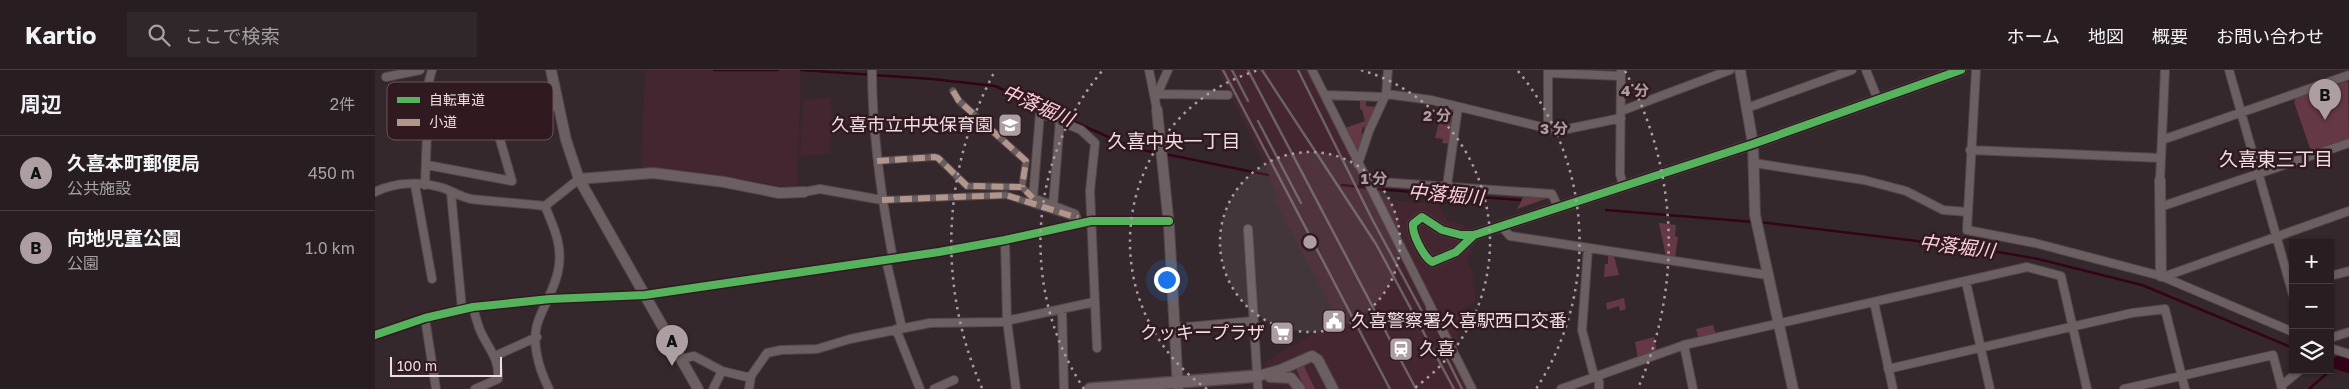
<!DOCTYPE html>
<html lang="ja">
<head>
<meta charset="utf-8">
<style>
  :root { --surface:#281e21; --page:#30272a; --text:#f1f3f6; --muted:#a5a2a5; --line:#443c3f; --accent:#ad9ea2 }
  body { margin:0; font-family:"Golos Text","Noto Sans JP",sans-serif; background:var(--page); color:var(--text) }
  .controls { position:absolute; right:15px; bottom:15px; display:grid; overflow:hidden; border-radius:0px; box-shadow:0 1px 4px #0004 }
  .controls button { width:45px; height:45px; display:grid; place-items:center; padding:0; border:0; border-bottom:1px solid var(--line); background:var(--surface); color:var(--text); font:25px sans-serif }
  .scale { position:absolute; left:15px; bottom:12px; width:112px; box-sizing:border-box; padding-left:5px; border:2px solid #eedde1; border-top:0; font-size:14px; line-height:18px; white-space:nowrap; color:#eedde1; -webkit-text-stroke:4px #30191f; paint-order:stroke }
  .you { position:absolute; left:791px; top:209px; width:18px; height:18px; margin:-12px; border:4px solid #fff; border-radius:50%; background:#1a73e8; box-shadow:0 0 0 8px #1a73e833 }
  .badge { display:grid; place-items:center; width:32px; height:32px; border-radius:50%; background:var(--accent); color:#111; font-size:16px; font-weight:700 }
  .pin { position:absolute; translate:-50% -41px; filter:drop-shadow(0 1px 2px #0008) }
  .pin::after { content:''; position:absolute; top:26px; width:18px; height:15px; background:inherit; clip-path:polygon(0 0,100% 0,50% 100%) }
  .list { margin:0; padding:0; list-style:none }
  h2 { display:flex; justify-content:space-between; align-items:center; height:65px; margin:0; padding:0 20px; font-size:21px }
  h2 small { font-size:16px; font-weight:400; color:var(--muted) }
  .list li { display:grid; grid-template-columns:32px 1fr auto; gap:15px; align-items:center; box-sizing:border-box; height:75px; padding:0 20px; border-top:1px solid var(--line) }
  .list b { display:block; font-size:19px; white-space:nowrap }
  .list p { margin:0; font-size:16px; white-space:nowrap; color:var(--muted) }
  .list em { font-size:16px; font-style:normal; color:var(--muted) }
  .icon { flex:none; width:28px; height:28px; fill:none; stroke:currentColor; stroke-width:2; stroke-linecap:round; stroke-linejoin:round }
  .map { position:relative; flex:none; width:1974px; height:319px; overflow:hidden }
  header { display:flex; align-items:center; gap:30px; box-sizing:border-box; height:70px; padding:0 25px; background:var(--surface); border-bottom:1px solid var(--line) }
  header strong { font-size:24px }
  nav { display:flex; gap:28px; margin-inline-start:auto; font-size:18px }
  .search { width:350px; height:45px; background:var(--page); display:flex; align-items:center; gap:12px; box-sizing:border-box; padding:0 18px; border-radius:0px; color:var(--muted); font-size:19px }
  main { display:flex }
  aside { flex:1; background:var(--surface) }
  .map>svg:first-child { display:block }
</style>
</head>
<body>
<header>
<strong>Kartio</strong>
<div class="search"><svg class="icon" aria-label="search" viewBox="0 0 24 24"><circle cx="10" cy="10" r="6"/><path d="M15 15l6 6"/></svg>ここで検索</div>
<nav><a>ホーム</a><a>地図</a><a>概要</a><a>お問い合わせ</a></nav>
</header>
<main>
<aside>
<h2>周辺<small>2件</small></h2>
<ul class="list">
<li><span class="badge">A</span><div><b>久喜本町郵便局</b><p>公共施設</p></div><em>450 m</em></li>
<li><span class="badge">B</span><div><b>向地児童公園</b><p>公園</p></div><em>1.0 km</em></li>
</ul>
</aside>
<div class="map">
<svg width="1974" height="319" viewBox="0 0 1974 319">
  <rect width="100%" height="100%" fill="#35282c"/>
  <path fill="#43262f" d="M270,0H426L422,116H406L339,104L266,97Z
    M843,0H934L993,121L1096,319H911L907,315L888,317L891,299L888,297V293L947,258L946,253L961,245L900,132L901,123L884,83Z
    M456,28L455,84L425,86L428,30Z
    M1005,128L1064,135L1072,150L1089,155L1097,176L1093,191L1098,204L1101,232L1088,239L1081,279Z"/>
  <path fill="#643844" d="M1973,11L1974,68L1939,81L1935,78L1919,32L1921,28Z
    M985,28L991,29V36L1001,37L992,58L988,57L986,63L990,64L982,84L970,58L990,51L987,40L985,39Z
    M1068,35L1081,38L1076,74L1067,73L1068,69L1060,68Z
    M1150,124L1176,127L1142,139Z
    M1284,153L1301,155L1300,166L1303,167L1300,188L1291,187Z
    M1233,185L1239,186L1244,205L1229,207L1230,194H1233Z
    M1249,228L1251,239L1245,241L1244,236L1232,240L1231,233Z
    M1338,255L1341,265L1324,269L1321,259Z
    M1279,267L1282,282L1263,289L1260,272Z
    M927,292L940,319H930L922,301V296Z"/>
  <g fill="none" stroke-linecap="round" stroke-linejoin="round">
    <path stroke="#330417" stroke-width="2.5" d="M339,0H403
      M426,0L557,9L620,16L760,79L784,83
      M790,84L893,105
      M967,115L994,118
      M1000,119L1145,130
      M1231,140L1379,152
      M1384,152L1600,178L1663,189L1767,215L1918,278
      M1955,291L1963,293
      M1934,319L1964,293"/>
    <path stroke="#330417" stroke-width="14" d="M1964,293L1974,296"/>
    <g stroke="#52464a" stroke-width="8">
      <path id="pedestrian" d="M578,21L584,31L651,91L647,117
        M502,91L560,87L563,88L592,116L647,117L658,128
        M507,130L631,125L701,148"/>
    </g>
    <g stroke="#52464a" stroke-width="10">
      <path id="minor" d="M497,0C497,64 506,126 518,189
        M774,0L782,40
        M937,0L1097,319
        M1173,0V58
        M1246,0L1245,104L1248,115
        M1491,0L1503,30
        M1601,0L1592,160L1660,173L1786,206L1918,262
        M1854,0L1918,225
        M1173,3L1246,6
        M11,7L45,0
        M782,24L853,25
        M1011,24L1056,30L1183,61L1246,48
        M950,25L1009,27
        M781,27L793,0
        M1372,38L1477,0
        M1246,41L1355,0
        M120,53L183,35
        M1787,70L1974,5
        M1595,80L1786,88
        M1379,93L1489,110L1531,121L1568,140L1593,142
        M983,94L994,61L1011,24L1013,0
        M52,95L137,111L117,42L53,55
        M1785,110L1790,0
        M992,111L1177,124L1183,137
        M40,115L57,209
        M50,115L54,11L57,0
        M1072,116L1083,37
        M0,122C20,112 46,111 68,118C77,121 86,127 96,129C121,132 145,133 170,136L204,109
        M429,122L445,119L507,130
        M76,123L87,239
        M170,136C178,156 187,173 184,195C182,214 171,231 164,249C155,271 164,299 174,319
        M678,136L685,50
        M1785,137L1974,73
        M704,154L700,144L658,128L665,43L706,60L720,73L715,121L722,278
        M1126,156L1135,166L1392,205
        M873,159L883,319
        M630,170L632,251L641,319
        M1213,179L1207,260L1218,302L1224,311V319
        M511,190L527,258
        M1955,206L1974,201
        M1788,207L1974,141
        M1591,212L1615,319
        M1499,232L1518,319
        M98,237C100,244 102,253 105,260C112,277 125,288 123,309L100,319
        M687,240L689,319
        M50,248L61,319
        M800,258L879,251
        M521,259L545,319
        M0,265L50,248L98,237L175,229L270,225L564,182L630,170L716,151H794
        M1955,268L1974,262
        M1309,275L1318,319
        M1955,278L1974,284
        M120,286L162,267
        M306,289L319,286L347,301L372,307L376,306L392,283L406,280L442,279L475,269L555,253L626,252L719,232
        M1513,299L1757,243L1790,239L1810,319
        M1906,316L1924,301
        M338,319L347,301
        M374,319L376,306
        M559,319L579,310
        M1186,319L1309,275L1652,197L1686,206L1712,319
        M1749,319L1898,285L1907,319"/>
    </g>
    <g stroke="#52464a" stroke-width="12">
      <path id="tertiary" d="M176,0L191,70L204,109L323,319
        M1365,0L1378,74L1380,145L1418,319
        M782,40L794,156L803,319
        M204,109L278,103L349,112L404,123L429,122
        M1785,110L1786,206
        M1099,165L1081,182L1057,192C1048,186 1037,164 1038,154L1047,147L1067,160L1086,165H1099L1378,74L1586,0
        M883,306L905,300L937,286L943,290L958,319
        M895,307L916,308L925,319"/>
    </g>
    <g stroke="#52464a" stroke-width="14">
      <path id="secondary" d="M715,319L883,306"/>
    </g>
    <use href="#pedestrian" stroke="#6b5f62" stroke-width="5.5"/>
    <use href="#minor" stroke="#6b5f62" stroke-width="8"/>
    <use href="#tertiary" stroke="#6b5f62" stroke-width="10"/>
    <use href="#secondary" stroke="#6f6165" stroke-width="11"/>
    <path stroke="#6c6264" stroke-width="2.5" d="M848,0L1015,319
      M857,0L873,31
      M873,0L1041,319
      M887,0L1001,174L1079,319
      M923,0L997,149L1051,249
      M883,51L926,133
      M1052,239L1080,292
      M1071,287L1087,319"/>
    <path stroke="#b2968c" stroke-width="6" stroke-dasharray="12 6" stroke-linecap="butt" d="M578,21L584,31L651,91L647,117
      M502,91L560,87L563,88L592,116L647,117L658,128
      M507,130L631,125L703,148"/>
    <g stroke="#30191f" stroke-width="11">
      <path id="cycleway" d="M1099,165L1081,182L1057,192C1048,186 1037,164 1038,154L1047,147L1067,160L1086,165H1099L1378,74L1586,0
        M0,265L50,248L98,237L175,229L270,225L564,182L630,170L716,151H794"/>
    </g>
    <use href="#cycleway" stroke="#56b35d" stroke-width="8"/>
  </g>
  <circle cx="935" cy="172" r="90" fill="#ad9ea2" fill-opacity=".12"/>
  <g fill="none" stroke="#ad9ea2" stroke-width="2.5" stroke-dasharray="2.5 5">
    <circle cx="935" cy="172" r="90"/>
    <path d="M832 319A179 179 0 0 1 884 0M986 0A179 179 0 0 1 1038 319"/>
    <path d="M709 319A269 269 0 0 1 727 1M1143 1A269 269 0 0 1 1161 319"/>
    <path d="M607 318A359 359 0 0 1 620 1M1250 1A359 359 0 0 1 1263 318"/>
  </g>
  <defs>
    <g id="school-square" transform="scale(1.25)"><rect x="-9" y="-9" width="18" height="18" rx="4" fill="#ad9ea2" stroke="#30191f"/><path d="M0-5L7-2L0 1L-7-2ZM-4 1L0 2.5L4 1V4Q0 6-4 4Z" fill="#fff"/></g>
    <g id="civic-square" transform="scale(1.25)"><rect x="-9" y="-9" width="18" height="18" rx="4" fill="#ad9ea2" stroke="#30191f"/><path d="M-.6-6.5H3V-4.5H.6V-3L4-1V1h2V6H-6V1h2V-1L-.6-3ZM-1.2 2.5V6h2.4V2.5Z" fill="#fff"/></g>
    <g id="supermarket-square" transform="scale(1.25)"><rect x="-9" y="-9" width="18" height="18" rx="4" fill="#ad9ea2" stroke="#30191f"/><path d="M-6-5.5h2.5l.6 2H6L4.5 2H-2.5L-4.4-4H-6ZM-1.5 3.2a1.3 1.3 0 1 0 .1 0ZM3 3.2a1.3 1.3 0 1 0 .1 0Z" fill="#fff"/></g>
    <g id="station-square" transform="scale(1.25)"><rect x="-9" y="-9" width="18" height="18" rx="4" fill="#ad9ea2" stroke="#30191f"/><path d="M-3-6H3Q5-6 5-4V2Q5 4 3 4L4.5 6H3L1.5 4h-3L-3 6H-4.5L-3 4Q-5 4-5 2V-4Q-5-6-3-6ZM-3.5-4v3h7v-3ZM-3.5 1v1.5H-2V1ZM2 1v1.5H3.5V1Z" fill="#fff"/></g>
  </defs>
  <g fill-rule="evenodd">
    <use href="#school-square" x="635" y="55"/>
    <use href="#civic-square" x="959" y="251"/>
    <use href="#supermarket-square" x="907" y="263"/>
    <use href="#station-square" x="1026" y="279"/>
  </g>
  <g text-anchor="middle" stroke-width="5" stroke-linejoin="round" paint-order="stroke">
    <g font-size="18" fill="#eedde1" stroke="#30191f" text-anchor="end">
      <text x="618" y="61">久喜市立中央保育園</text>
      <text x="976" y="257" text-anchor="start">久喜警察署久喜駅西口交番</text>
      <text x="890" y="269">クッキープラザ</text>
      <text x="1044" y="285" text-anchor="start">久喜</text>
    </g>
    <g font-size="19" font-style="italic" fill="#fdcfda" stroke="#30191f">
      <text transform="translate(663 35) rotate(24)" y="7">中落堀川</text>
      <text transform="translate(1071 124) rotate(5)" y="7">中落堀川</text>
      <text transform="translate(1582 176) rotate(7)" y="7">中落堀川</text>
    </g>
    <g font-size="19" fill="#eedde1" stroke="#30191f">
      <text x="799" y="78">久喜中央一丁目</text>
      <text x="1901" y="96">久喜東三丁目</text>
    </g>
  </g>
  <rect x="12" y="12" width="166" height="58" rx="8" fill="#30191f" stroke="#695459" stroke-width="1"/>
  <rect x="22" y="27" width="23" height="6" fill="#56b35d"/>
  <rect x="22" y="49" width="23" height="7" fill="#b2968c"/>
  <g font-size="14" fill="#eedde1">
    <text x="54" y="35">自転車道</text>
    <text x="54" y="57">小道</text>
  </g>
  <circle cx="935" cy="172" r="8" fill="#ad9ea2" stroke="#30191f" stroke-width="2.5"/>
  <g font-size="15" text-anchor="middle" font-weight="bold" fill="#ad9ea2" stroke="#30191f" stroke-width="5" stroke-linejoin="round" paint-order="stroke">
    <text x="1260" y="26">4 分</text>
    <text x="1062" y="51">2 分</text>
    <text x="1179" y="64">3 分</text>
    <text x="999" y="114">1 分</text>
  </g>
</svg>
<div class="controls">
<button>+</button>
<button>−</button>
<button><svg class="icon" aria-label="layers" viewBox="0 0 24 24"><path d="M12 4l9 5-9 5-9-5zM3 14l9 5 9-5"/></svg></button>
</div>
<div class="scale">100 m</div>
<div class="you"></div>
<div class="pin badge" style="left:297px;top:296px">A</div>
<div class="pin badge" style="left:1950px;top:50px">B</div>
</div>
</main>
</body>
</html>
